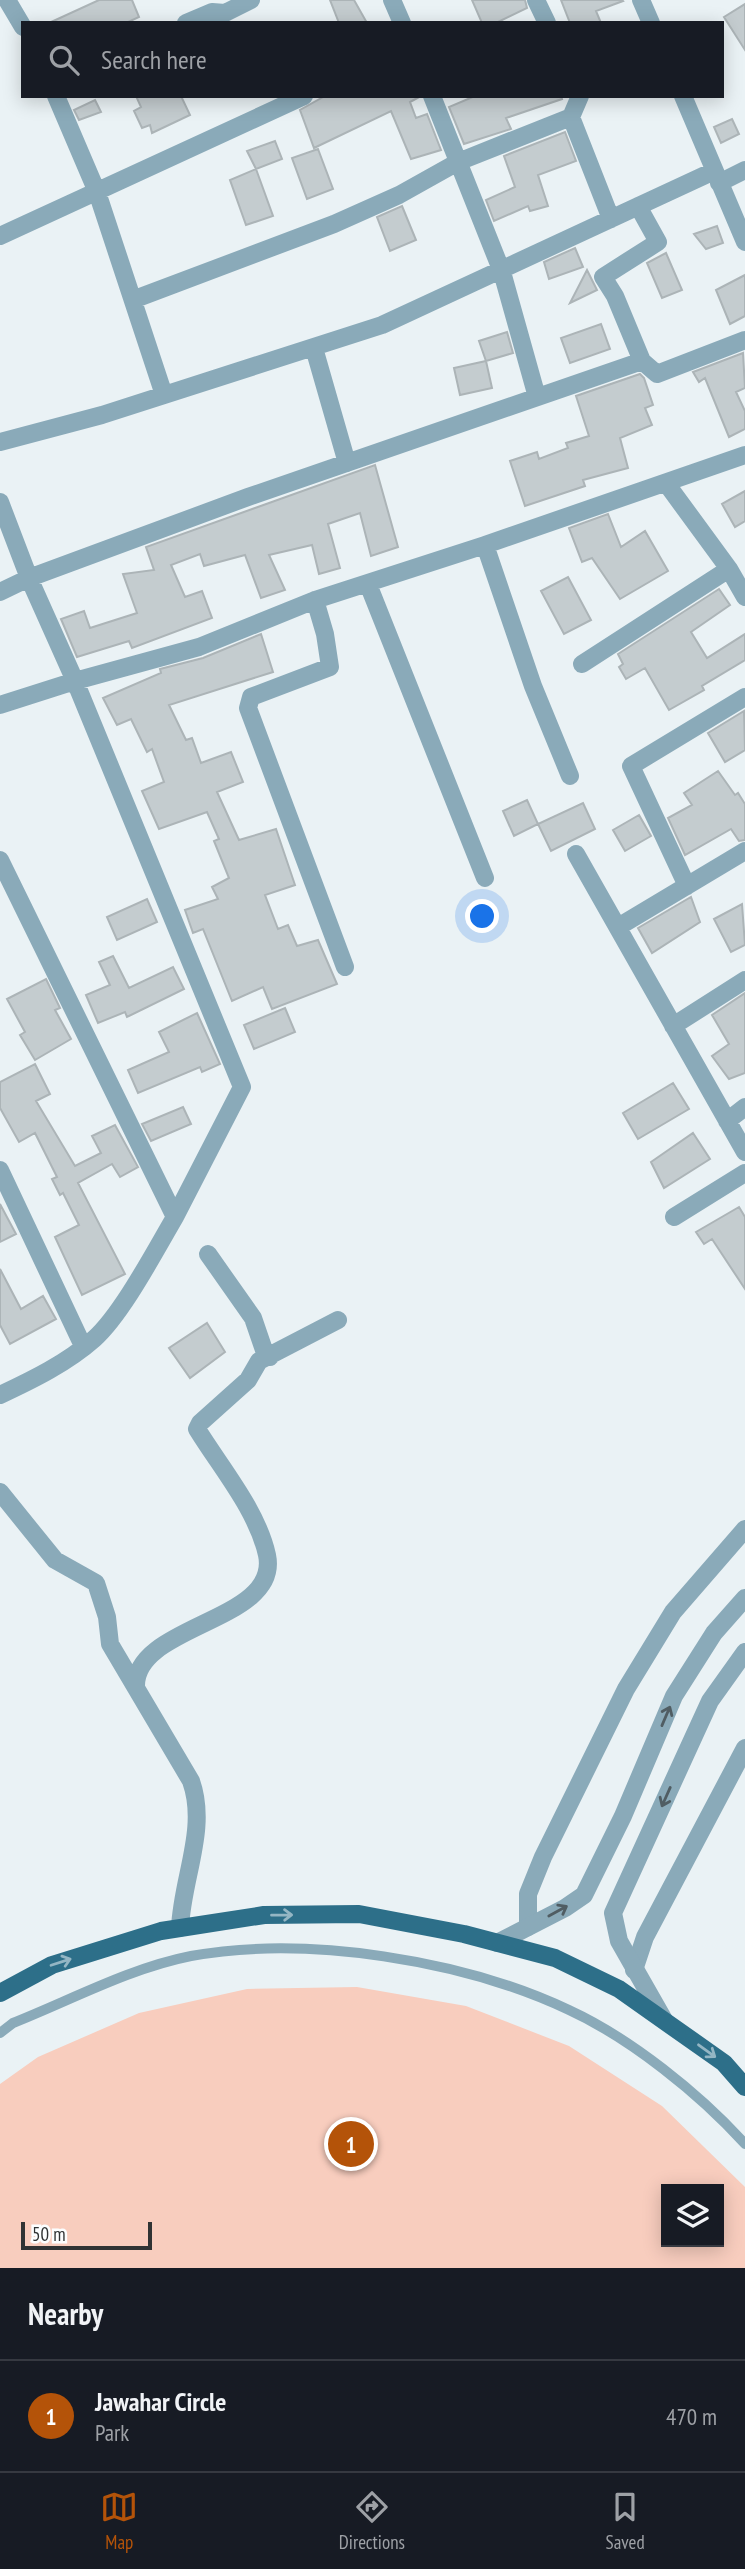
<!DOCTYPE html>
<html lang="en">
<head>
<meta charset="utf-8">
<style>
  :root { --surface:#171b24; --page:#20242c; --text:#f1f3f6; --muted:#9ea1a6; --line:#363941; --accent:#b45309 }
  body { margin:0; font-family:"PT Sans Narrow",sans-serif; background:var(--page); color:var(--text) }
  .controls { position:absolute; right:21px; bottom:21px; display:grid; overflow:hidden; border-radius:0px; box-shadow:0 4px 18px #0003 }
  .controls button { width:63px; height:63px; display:grid; place-items:center; padding:0; border:0; border-bottom:2px solid var(--line); background:var(--surface); color:var(--text); font:35px sans-serif }
  .scale { position:absolute; left:21px; bottom:18px; width:131px; box-sizing:border-box; padding-left:7px; border:4px solid #303334; border-top:0; font-size:19px; line-height:24px; white-space:nowrap; color:#303334; -webkit-text-stroke:5px #fcfeff; paint-order:stroke }
  .you { position:absolute; left:483px; top:917px; width:24px; height:24px; margin:-18px; border:5px solid #fff; border-radius:50%; background:#1a73e8; box-shadow:0 0 0 10px #1a73e833 }
  .badge { display:grid; place-items:center; width:46px; height:46px; border-radius:50%; background:var(--accent); color:#fff; font-size:23px; font-weight:700 }
  .pin { position:absolute; translate:-50% -50%; border:4px solid #fff; box-shadow:0 2px 7px #0006 }
  .list { margin:0; padding:0; list-style:none }
  h2 { display:flex; justify-content:space-between; align-items:center; height:91px; margin:0; padding:0 28px; font-size:30px }
  h2 small { font-size:23px; font-weight:400; color:var(--muted) }
  .list li { display:grid; grid-template-columns:46px 1fr auto; gap:21px; align-items:center; box-sizing:border-box; height:112px; padding:0 28px; border-top:2px solid var(--line) }
  .list b { display:block; font-size:26px; white-space:nowrap }
  .list p { margin:0; font-size:23px; white-space:nowrap; color:var(--muted) }
  .list em { font-size:23px; font-style:normal; color:var(--muted) }
  .icon { flex:none; width:38px; height:38px; fill:none; stroke:currentColor; stroke-width:2; stroke-linecap:round; stroke-linejoin:round }
  .map { position:relative; flex:none; width:745px; height:2268px; overflow:hidden }
  .search { position:absolute; background:var(--surface); box-shadow:0 4px 18px #0003; left:21px; right:21px; top:21px; height:77px; display:flex; align-items:center; gap:18px; box-sizing:border-box; padding:0 24px; border-radius:0px; color:var(--muted); font-size:26px }
  .sheet { height:203px; background:var(--surface) }
  nav { display:flex; justify-content:space-around; align-items:center; box-sizing:border-box; height:98px; border-top:2px solid var(--line); background:var(--surface); font-size:19px; color:var(--muted) }
  nav a { display:grid; justify-items:center; gap:4px }
  nav .on { color:var(--accent) }
  .map>svg:first-child { display:block }
</style>
</head>
<body>
<div class="map">
<svg width="745" height="2268" viewBox="0 0 745 2268">
  <rect width="100%" height="100%" fill="#eaf2f5"/>
  <path fill="#f8cdbe" fill-rule="evenodd" d="M357,1987L466,2006L569,2046L662,2106L745,2187V2268H0V2084L38,2057L139,2013L247,1989ZM666,2189H719V2242H666Z"/>
  <path fill="#c4cccf" stroke="#acb4b7" stroke-width="2" d="M99,0H132L139,17L126,23H49Z
    M330,0H354L367,23H339Z
    M472,0H525L527,8L496,23H482Z
    M561,0H622L623,1L596,11L601,23H570Z
    M745,4V50L724,17Z
    M136,96H181L190,115L152,133L150,125L142,128L134,111L141,107Z
    M325,96H421L410,102L416,118L427,114L441,150L411,159L391,111L314,148L300,110Z
    M475,96H561L562,99L506,118L511,129L464,144L449,107Z
    M95,100L101,112L79,120L74,110Z
    M732,119L739,134L721,143L714,127Z
    M565,132L576,161L538,175L548,206L530,211L528,206L494,221L486,200L515,187L504,156Z
    M275,141L282,159L256,169L247,151Z
    M318,149L333,189L307,199L292,158Z
    M256,169L273,216L246,225L230,180Z
    M402,206L416,240L390,251L377,217Z
    M717,226L723,243L706,249L694,234Z
    M575,248L583,267L549,279L544,262Z
    M666,253L682,290L662,298L647,263Z
    M587,270L597,290L570,303Z
    M745,275V316L730,324L716,290Z
    M601,324L610,349L570,363L561,338Z
    M507,332L513,353L486,361L479,341Z
    M743,353L745,388L736,392L745,411V429L729,437L705,378L699,382L693,372Z
    M486,361L492,388L460,395L454,368Z
    M640,374L644,378L653,405L645,408L652,425L620,438L628,468L583,480L585,486L525,506L510,461L537,452L539,459L568,448L566,443L589,436L576,396Z
    M375,465L398,547L371,556L360,513L328,524L340,568L319,574L312,545L269,555L285,590L261,598L245,555L204,566L200,554L171,565L185,597L202,591L212,618L132,648L129,641L77,657L61,619L84,611L90,628L137,613L123,574L154,570L146,547Z
    M745,491V521L735,527L722,504Z
    M608,514L621,547L645,531L668,571L620,599L592,558L582,562L569,528Z
    M568,577L591,620L564,634L541,591Z
    M719,589L730,605L691,632L707,658L745,634V660L702,686L704,690L669,710L645,668L626,679L619,667L623,664L618,654Z
    M261,634L273,672L169,705L186,740L192,738L201,763L231,752L243,782L217,792L239,840L276,829L295,885L265,895L278,929L288,925L297,946L318,940L337,984L272,1009L263,987L232,1001L203,929L193,933L185,910L218,899L212,887L229,878L214,841L219,839L207,812L159,829L142,791L164,782L152,749L147,752L131,719L117,725L103,698L161,673L160,669L203,658Z
    M744,711L745,750L725,762L708,733Z
    M718,771L735,795L738,793L745,804V840L739,841L731,829L685,855L668,818L692,805L684,793Z
    M527,800L538,824L514,836L503,811Z
    M583,803L595,829L551,851L538,824Z
    M639,815L651,836L625,851L613,830Z
    M691,897L700,922L652,953L638,928Z
    M147,899L157,922L117,940L107,917Z
    M742,904L745,945L731,952L714,919Z
    M113,956L129,988L173,967L184,989L127,1017L125,1012L98,1023L86,995L110,985L99,962Z
    M46,979L60,1008L55,1010L71,1039L35,1060L20,1035L25,1032L7,999Z
    M745,993V1073L729,1079L712,1056L729,1044L712,1015Z
    M285,1008L295,1032L254,1049L244,1025Z
    M197,1013L220,1064L202,1072L200,1067L138,1093L128,1070L169,1052L159,1032Z
    M35,1064L50,1094L36,1101L75,1166L101,1153L92,1136L115,1125L138,1167L120,1177L112,1164L78,1183L125,1274L82,1295L55,1237L79,1225L63,1193L60,1195L52,1179L57,1177L35,1133L19,1142L0,1108V1082Z
    M673,1083L689,1109L638,1139L623,1113Z
    M183,1107L191,1124L151,1141L142,1124Z
    M693,1133L710,1159L664,1188L651,1162Z
    M0,1204L16,1234L0,1242Z
    M739,1207L745,1217V1289L712,1239L704,1244L696,1232Z
    M0,1269L21,1309L43,1296L56,1319L10,1344L0,1325Z
    M207,1323L225,1352L190,1378L169,1348Z"/>
  <g fill="none" stroke-linecap="round" stroke-linejoin="round">
    <path stroke="#8aaab9" stroke-width="10" d="M0,2033L13,2023C71,2000 130,1968 191,1956C307,1935 463,1960 569,2010C630,2038 700,2094 745,2144"/>
    <path stroke="#8aaab9" stroke-width="18" d="M7,0L23,27
      M392,0L402,23
      M536,0L547,23
      M641,0L651,23
      M186,23L212,12L225,13L251,0
      M56,96L97,192L164,395
      M432,96L502,272L537,397
      M580,96L571,117L611,219
      M683,96L745,242
      M719,183L745,170
      M638,206L658,242L603,277L615,296L642,361
      M0,236L304,96
      M135,299L334,224L399,195L458,162L571,117
      M314,348L347,463
      M0,442L102,415L382,325L714,171
      M666,483L729,569
      M0,502L29,578L248,497L642,361L657,374L745,340
      M485,545L745,455
      M368,584L485,878
      M0,592L29,578L75,681L199,647L315,600L485,545L533,686L570,776
      M315,600L325,634L330,667L251,697L248,708L345,967
      M582,664L729,569L745,597
      M0,705L75,681L242,1087L175,1217
      M576,854L745,1152
      M0,860L175,1217C155,1251 122,1314 94,1339C67,1363 32,1380 0,1395
      M687,886L631,766L745,697
      M618,927L745,851
      M673,1026L745,980
      M727,1121L745,1107
      M0,1170L83,1346
      M674,1217L745,1173
      M208,1254L253,1318L266,1356L270,1357
      M0,1492L55,1560L96,1583L107,1617L110,1644L191,1781C208,1829 182,1878 180,1928
      M136,1686C135,1624 281,1622 267,1555C257,1510 221,1468 197,1429L200,1423L248,1380L259,1361L338,1320
      M528,1927V1894L543,1857L626,1689L673,1612L745,1529
      M634,1970L645,1937L745,1748"/>
    <path stroke="#8aaab9" stroke-width="18" d="M497,1943L565,1908L584,1895L623,1816L674,1696L714,1633L745,1598
      M664,2020L619,1941L613,1913L710,1701L745,1652"/>
    <path stroke="#2d6f89" stroke-width="18" d="M0,1993L52,1965L161,1931L264,1915L359,1914L464,1934L555,1958L619,1989L724,2063L745,2087"/>
  </g>
  <defs><path id="oneway-shaft" d="M-6 0H5M1.5-3L5.5 0L1.5 3" fill="none" stroke-width="1.6" stroke-linecap="round" stroke-linejoin="round" transform="scale(1.75)"/></defs>
  <g stroke="#505d63">
    <use href="#oneway-shaft" transform="translate(666 1716) rotate(-67)"/>
    <use href="#oneway-shaft" transform="translate(666 1797) rotate(114)"/>
    <use href="#oneway-shaft" transform="translate(558 1911) rotate(-29)"/>
  </g>
  <g stroke="#94b6c4">
    <use href="#oneway-shaft" transform="translate(282 1915) rotate(-1)"/>
    <use href="#oneway-shaft" transform="translate(61 1962) rotate(-18)"/>
    <use href="#oneway-shaft" transform="translate(707 2051) rotate(36)"/>
  </g>
</svg>
<div class="controls">
<button><svg class="icon" aria-label="layers" viewBox="0 0 24 24"><path d="M12 4l9 5-9 5-9-5zM3 14l9 5 9-5"/></svg></button>
</div>
<div class="scale">50 m</div>
<div class="you"></div>
<div class="pin badge" style="left:351px;top:2144px">1</div>
<div class="search"><svg class="icon" aria-label="search" viewBox="0 0 24 24"><circle cx="10" cy="10" r="6"/><path d="M15 15l6 6"/></svg>Search here</div>
</div>
<section class="sheet">
<h2>Nearby<small></small></h2>
<ul class="list">
<li><span class="badge">1</span><div><b>Jawahar Circle</b><p>Park</p></div><em>470 m</em></li>
</ul>
</section>
<nav>
<a class="on"><svg class="icon" aria-label="map" viewBox="0 0 24 24"><path d="M3 6l6-2 6 2 6-2v14l-6 2-6-2-6 2zM9 4v14M15 6v14"/></svg>Map</a>
<a><svg class="icon" aria-label="directions" viewBox="0 0 24 24"><path d="M12 3l9 9-9 9-9-9zM9 14v-3h6M13 9l2 2-2 2"/></svg>Directions</a>
<a><svg class="icon" aria-label="saved" viewBox="0 0 24 24"><path d="M7 4h10v16l-5-4-5 4z"/></svg>Saved</a>
</nav>
</body>
</html>
